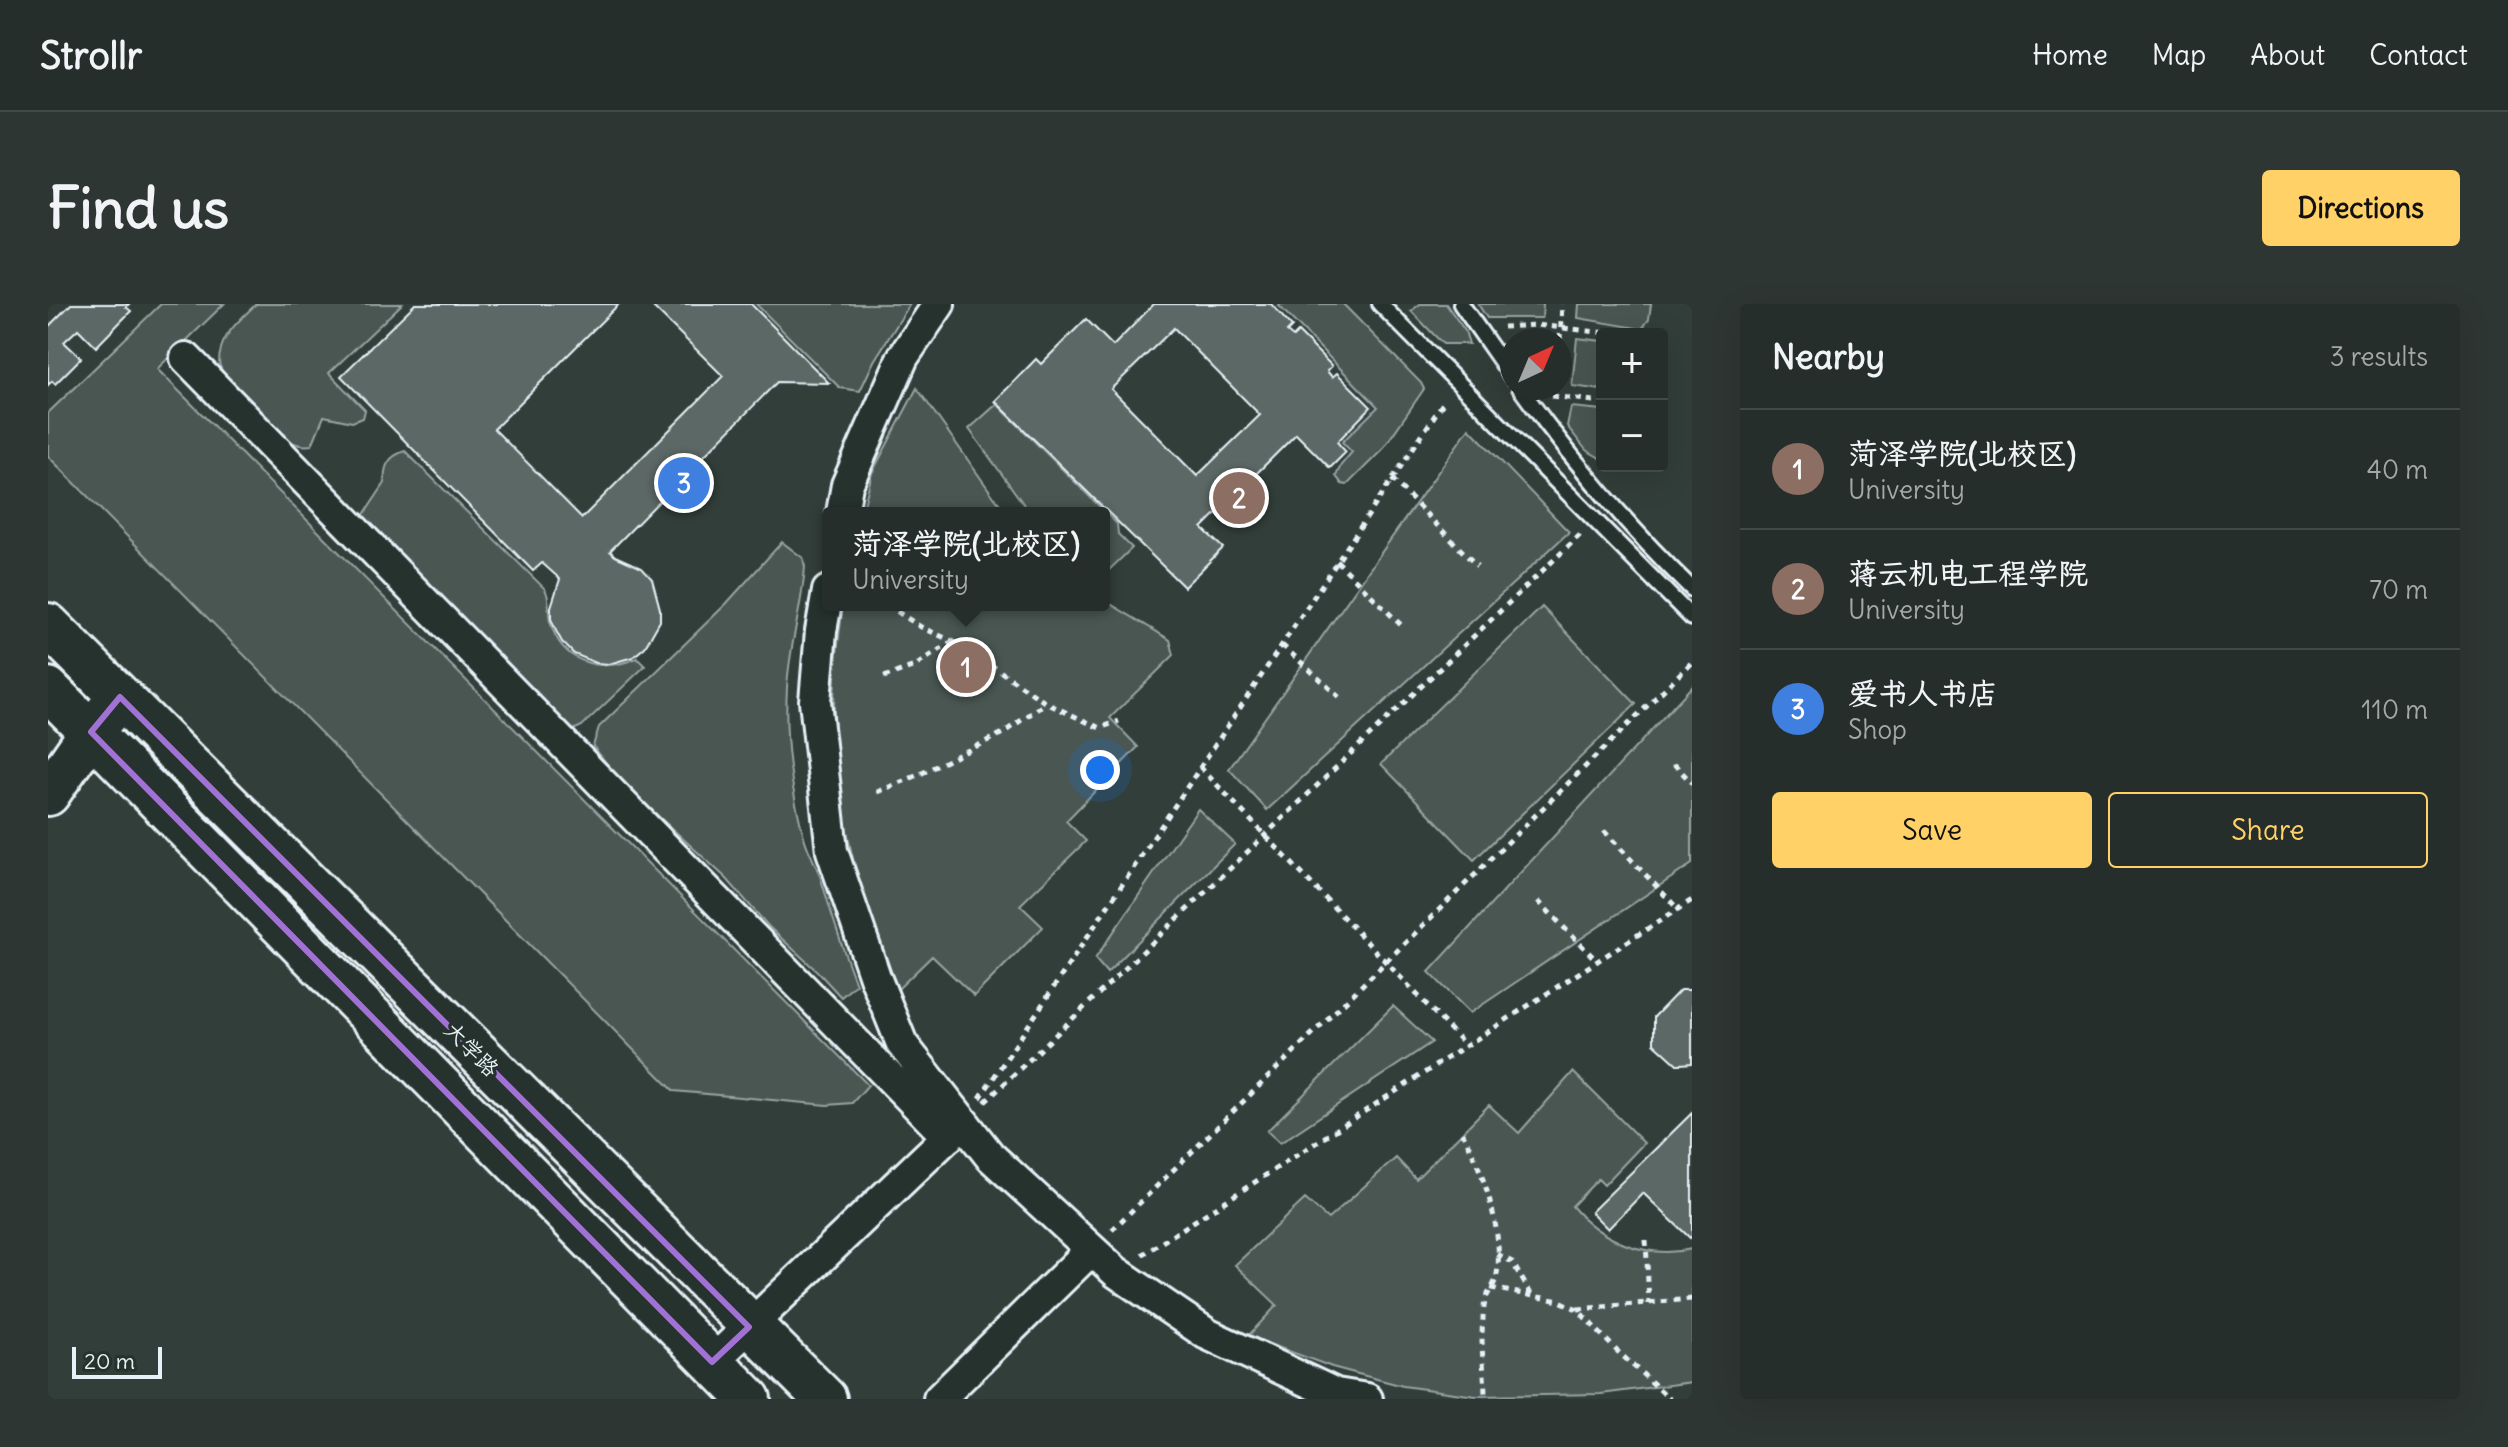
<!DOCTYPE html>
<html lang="en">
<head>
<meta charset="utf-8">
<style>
  :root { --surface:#262e2b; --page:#2e3633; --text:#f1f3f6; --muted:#a4a8a9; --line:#424a47; --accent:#ffd166 }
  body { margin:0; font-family:Delius,"LXGW WenKai TC",sans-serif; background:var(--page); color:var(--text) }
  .controls { position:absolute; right:24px; top:24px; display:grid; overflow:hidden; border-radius:8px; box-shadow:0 8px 32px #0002 }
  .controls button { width:72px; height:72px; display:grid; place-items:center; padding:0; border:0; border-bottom:2px solid var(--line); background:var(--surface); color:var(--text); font:40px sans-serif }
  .compass { position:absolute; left:1452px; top:24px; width:72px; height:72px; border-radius:50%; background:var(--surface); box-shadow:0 8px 32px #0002; rotate:44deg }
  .scale { position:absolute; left:24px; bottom:20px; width:90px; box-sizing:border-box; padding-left:8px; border:4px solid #e8f1f8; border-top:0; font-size:22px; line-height:28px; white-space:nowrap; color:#e8f1f8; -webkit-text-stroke:6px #26332d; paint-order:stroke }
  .you { position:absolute; left:1052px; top:466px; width:28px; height:28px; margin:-20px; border:6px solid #fff; border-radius:50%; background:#1a73e8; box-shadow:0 0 0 12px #1a73e833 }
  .badge { display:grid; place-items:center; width:52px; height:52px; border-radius:50%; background:var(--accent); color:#fff; font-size:26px; font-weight:700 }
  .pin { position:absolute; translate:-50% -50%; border:4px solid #fff; box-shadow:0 2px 8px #0006 }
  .popup { position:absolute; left:774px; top:203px; width:288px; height:104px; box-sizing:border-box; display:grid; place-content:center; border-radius:8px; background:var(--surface); filter:drop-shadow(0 2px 6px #0005); font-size:26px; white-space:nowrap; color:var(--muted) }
  .popup b { font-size:30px; color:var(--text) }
  .popup::after { content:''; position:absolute; left:50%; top:100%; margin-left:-16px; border:16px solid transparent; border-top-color:var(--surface) }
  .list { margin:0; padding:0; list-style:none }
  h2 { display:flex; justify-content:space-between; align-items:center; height:104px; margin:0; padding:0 32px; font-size:34px }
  h2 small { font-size:26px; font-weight:400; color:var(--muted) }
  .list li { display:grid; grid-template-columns:52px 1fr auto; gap:24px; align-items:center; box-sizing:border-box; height:120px; padding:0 32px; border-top:2px solid var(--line) }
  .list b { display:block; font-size:30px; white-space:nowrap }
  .list p { margin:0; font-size:26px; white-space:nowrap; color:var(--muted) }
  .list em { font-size:26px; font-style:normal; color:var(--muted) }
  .actions { display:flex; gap:16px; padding:24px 32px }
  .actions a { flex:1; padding:18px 0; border:2px solid var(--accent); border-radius:8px; text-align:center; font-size:28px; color:var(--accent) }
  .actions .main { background:var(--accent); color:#111 }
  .map { position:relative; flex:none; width:1644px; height:1095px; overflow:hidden; border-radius:8px }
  header { display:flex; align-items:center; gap:48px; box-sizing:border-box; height:112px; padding:0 40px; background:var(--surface); border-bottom:2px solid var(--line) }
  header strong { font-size:38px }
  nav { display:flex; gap:44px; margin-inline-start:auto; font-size:28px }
  .intro { display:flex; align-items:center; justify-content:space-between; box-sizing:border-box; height:192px; padding:0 48px }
  h1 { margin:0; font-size:56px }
  .button { padding:20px 36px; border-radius:8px; background:var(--accent); color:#111; font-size:28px; font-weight:700 }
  main { display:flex; gap:48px; padding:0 48px }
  aside { flex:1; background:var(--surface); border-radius:8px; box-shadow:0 8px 32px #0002 }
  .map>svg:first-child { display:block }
</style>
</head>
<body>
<header>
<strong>Strollr</strong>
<nav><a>Home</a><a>Map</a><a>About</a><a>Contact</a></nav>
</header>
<div class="intro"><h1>Find us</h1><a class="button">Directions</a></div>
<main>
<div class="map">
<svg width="1644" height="1095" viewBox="0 0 1644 1095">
  <rect width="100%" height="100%" fill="#323e39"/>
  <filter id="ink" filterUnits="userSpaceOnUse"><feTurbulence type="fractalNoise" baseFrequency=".0125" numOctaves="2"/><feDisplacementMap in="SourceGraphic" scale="16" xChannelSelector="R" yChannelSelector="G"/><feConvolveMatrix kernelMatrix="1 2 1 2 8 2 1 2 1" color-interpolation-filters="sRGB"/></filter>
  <g filter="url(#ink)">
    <path fill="#495651" stroke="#98a4a4" stroke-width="2" d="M113,0H176L109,65L820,781L804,799L779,801L626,787L0,152V109Z
      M208,0H354L281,69L317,106L315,114L304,118L276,112L264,141C257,142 252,142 246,139C232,132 177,76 172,62C171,61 171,51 172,50C174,30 195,13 208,0Z
      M708,0H862L826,57L812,87L792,84Z
      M1233,0H1295L1373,79L1376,85L1334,146L1299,181L1294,180L1288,172L1293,161L1304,148L1294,138L1330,103L1231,2Z
      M1372,0H1398L1417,27L1421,40H1395L1363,7Z
      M1430,0H1495L1494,14H1439Z
      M1531,0H1603L1601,15L1594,25L1530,14Z
      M1529,34L1554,37V86L1524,82Z
      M869,84L946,193L959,209H814L824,169Z
      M949,100L1069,220L1070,230L1084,244L1056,271V209H982L921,125Z
      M1523,103L1554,106V155L1538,146L1519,122Z
      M1421,124L1521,228L1219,506L1181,465Z
      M357,147L497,285C503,296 499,305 502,317C513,359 552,370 589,354L597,362L534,422L523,427L313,215L337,179C335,162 341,152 357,147Z
      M734,238L755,254L757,263C754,304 741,343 739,384C736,433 743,488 757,536C761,549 769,562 773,575C784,611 794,645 808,680L793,693L770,668L721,623L678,574L574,479L545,442L551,423L678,300Z
      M1056,296L1122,336L1126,351L1062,414L1090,443L1018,517L1038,537L972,601L995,623L926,692L884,652L849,686L842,685C810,585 780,480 787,374C788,350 792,325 795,301H1056Z
      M1494,303L1588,400L1426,556L1333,460Z
      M1644,382V560L1422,709L1381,668Z
      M1150,505L1187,540L1059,669L1047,655Z
      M1345,702L1384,738L1232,839L1219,827Z
      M1525,768L1596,839L1556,881L1550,875L1524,902C1554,938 1599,955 1644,945V1078L1553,1090L1428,1092L1355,1082L1284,1063L1200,1032L1229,1001L1187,961L1257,895L1280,915L1348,854L1368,875L1441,801L1471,829Z"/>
    <path fill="#5c6865" stroke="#e8f1f8" stroke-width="2" fill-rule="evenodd" d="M23,0H81L78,3L83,7L48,43L30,25L16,38L33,54L7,80L4,77L0,81V23Z
      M367,0H571L446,125L534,214L675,72L602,0H703L781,79L729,78L562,247L567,252L594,264L604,275L612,305V317L597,343L585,353L561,360L548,359L526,350L514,338L508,327L503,315V303L512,275L494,259L485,267L293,72Z
      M1106,0H1223L1244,23L1239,28L1245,33L1250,28L1284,62L1279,67L1284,73L1289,69L1323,103L1289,138L1298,148L1282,164L1248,130L1154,224L1175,244L1136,283L947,97L988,55L993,60L1038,15L1065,42ZM1126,24L1212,111L1149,172L1063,85Z
      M1632,686H1644V759L1633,760H1629L1606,739V713Z
      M1644,809V932L1642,934L1595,889L1560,925L1543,908Z"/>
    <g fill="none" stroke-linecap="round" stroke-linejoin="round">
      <g stroke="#e8f1f8" stroke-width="20">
        <path id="service" d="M1332,0L1644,314
          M1413,0L1464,73
          M1472,84C1524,156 1580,223 1644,285"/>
      </g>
      <g stroke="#e8f1f8" stroke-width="36">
        <path id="minor" d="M138,54L900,833
          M794,209L799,181L855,53L891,0
          M780,287L773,327L767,397L784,547L827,673L854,740L942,852L1068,968L1159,1030L1288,1090L1319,1095
          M664,1058L914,819
          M891,1095L1043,946"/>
      </g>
      <g stroke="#e8f1f8" stroke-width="48">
        <path id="secondary" d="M0,321L777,1095
          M0,385L43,428L0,490
          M72,393L43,428L701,1095"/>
      </g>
      <path stroke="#e8f1f8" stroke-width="5" stroke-dasharray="6 6" stroke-linecap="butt" d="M1455,23L1489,21L1567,30
        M1512,36L1514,0
        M1504,92L1554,98
        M1344,175L1429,262
        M1289,257L1354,322
        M839,301L873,323L917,343L998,399L1052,424L1071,417
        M1234,341L1291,393
        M836,373L867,362L905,337
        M1626,460L1644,479
        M1152,463L1418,742
        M829,488L868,472L955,429L998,399
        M1556,527L1630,605
        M1490,597L1549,657
        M932,794L1397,96
        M937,798L1532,231
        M1414,828C1435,866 1458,932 1448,975C1446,981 1442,986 1439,992C1436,999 1435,1008 1435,1015C1432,1042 1437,1068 1437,1095
        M1064,926L1644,358
        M1598,936L1601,1000
        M1449,950L1464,958L1483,990
        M1094,951L1644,596
        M1443,984L1512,997L1529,1005L1567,1045L1622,1095
        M1530,1005L1644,995"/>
      <use href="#service" stroke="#26332d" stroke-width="14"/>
      <use href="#minor" stroke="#26332d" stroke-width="30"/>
      <use href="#secondary" stroke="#26332d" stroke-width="42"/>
    </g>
  </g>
  <path fill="none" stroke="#a171d3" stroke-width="6" stroke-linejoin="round" d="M72,393L701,1023L664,1058L43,428Z"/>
  <g text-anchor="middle" stroke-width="7" stroke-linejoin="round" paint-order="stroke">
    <g font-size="22" fill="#e8f1f8" stroke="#26332d">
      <text transform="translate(424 745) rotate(45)" y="8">大学路</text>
    </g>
  </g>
</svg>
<div class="controls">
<button>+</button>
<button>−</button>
</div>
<svg class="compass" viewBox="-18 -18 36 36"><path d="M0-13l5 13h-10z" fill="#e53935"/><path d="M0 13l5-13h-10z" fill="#a4a8a9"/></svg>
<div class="scale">20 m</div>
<div class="you"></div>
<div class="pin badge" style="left:918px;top:363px;background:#8d6e63">1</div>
<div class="popup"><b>菏泽学院(北校区)</b>University</div>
<div class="pin badge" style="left:1191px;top:194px;background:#8d6e63">2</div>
<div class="pin badge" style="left:636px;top:179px;background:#3f7fe0">3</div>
</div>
<aside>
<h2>Nearby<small>3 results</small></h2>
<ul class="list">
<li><span class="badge" style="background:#8d6e63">1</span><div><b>菏泽学院(北校区)</b><p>University</p></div><em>40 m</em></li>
<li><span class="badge" style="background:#8d6e63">2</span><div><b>蒋云机电工程学院</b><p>University</p></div><em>70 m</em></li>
<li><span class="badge" style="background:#3f7fe0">3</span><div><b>爱书人书店</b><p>Shop</p></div><em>110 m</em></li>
</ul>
<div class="actions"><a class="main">Save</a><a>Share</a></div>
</aside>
</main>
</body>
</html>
